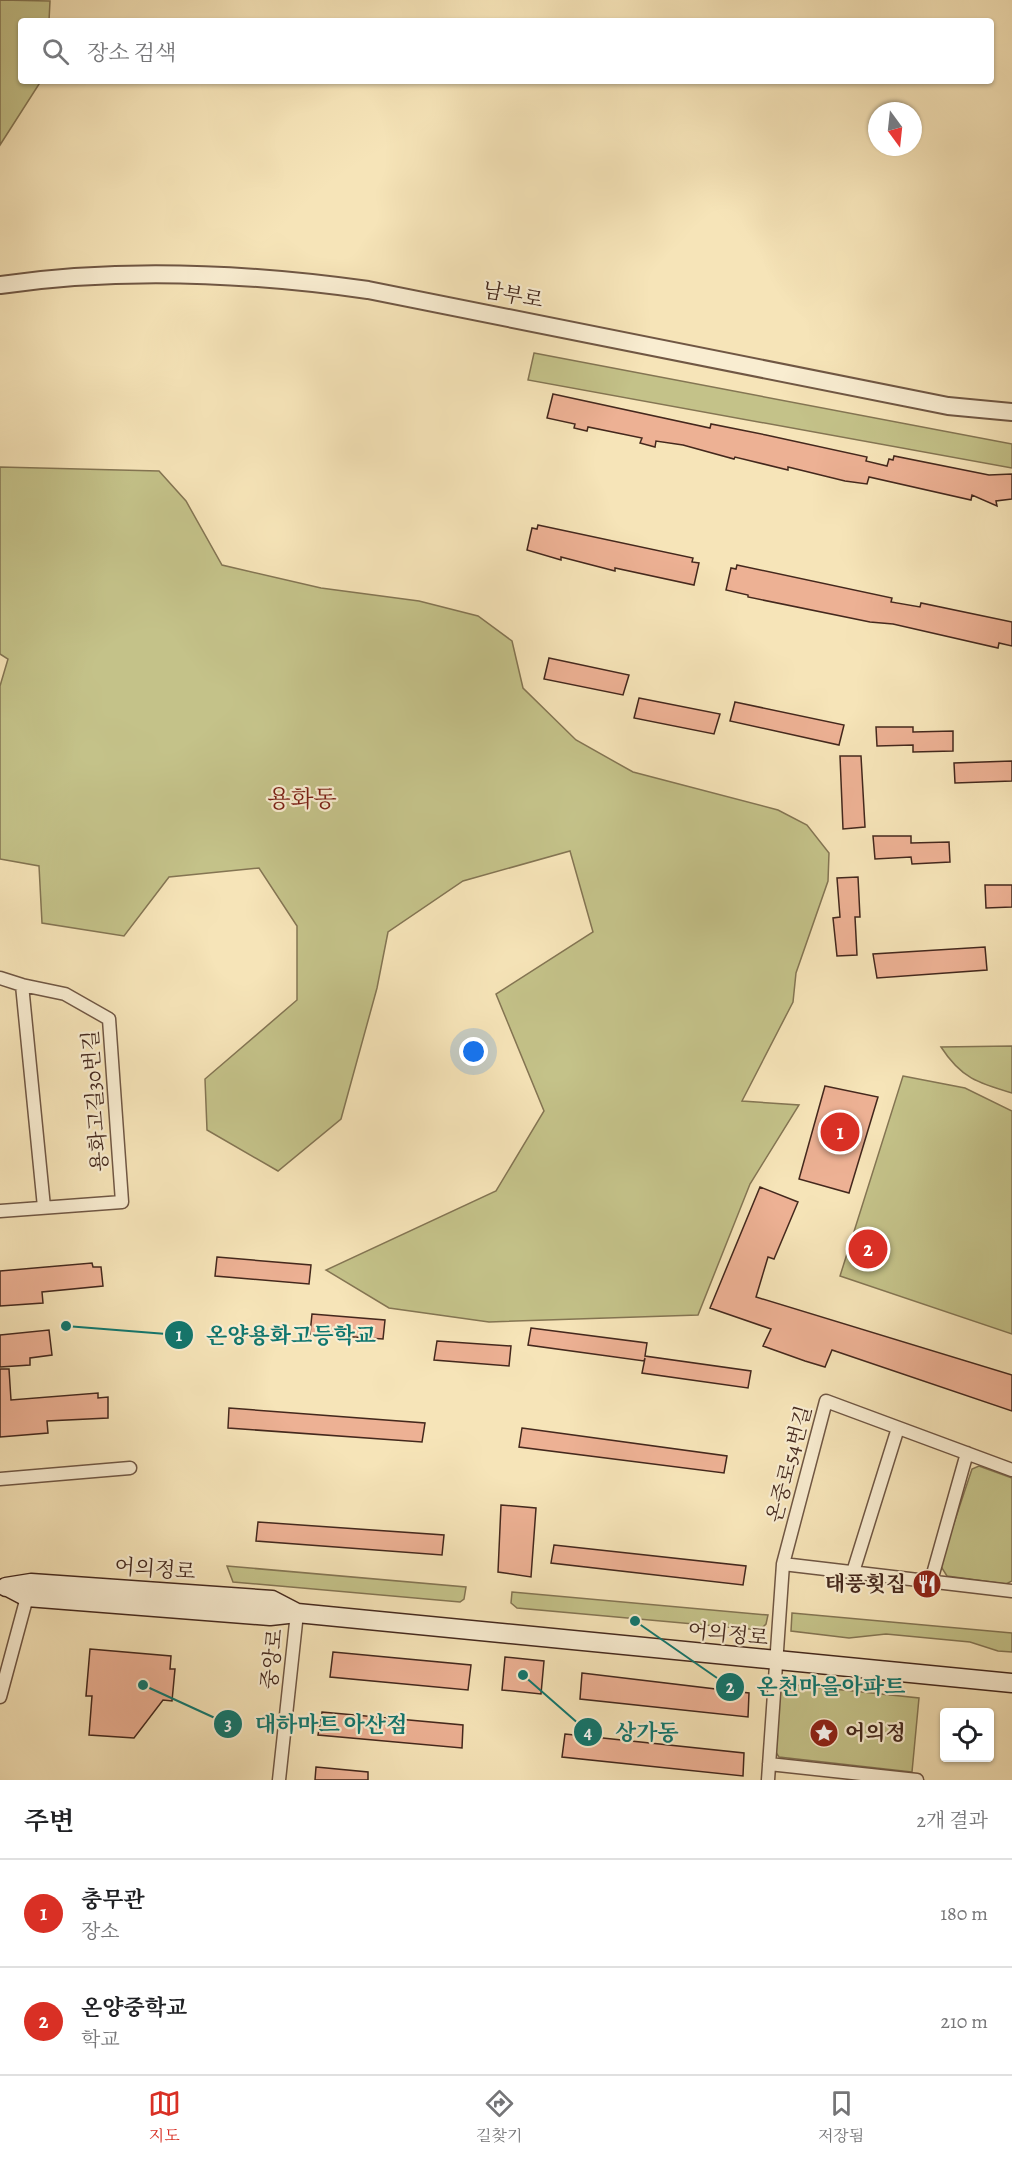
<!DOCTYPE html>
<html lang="ko">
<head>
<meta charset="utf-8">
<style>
  :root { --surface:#fff; --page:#f2f2f2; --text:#202124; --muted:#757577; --line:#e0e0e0; --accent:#d93025 }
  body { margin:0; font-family:Alegreya,"Noto Serif KR",serif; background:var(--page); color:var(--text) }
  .controls { position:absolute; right:18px; bottom:18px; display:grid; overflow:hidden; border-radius:6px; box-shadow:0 2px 4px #0004 }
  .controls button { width:54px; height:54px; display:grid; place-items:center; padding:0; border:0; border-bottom:2px solid var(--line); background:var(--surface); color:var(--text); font:30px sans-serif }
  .compass { position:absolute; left:868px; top:102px; width:54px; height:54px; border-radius:50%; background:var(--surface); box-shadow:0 2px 4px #0004; rotate:165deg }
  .you { position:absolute; left:474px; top:1052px; width:21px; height:21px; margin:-15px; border:4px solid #fff; border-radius:50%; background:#1a73e8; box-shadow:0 0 0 9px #1a73e833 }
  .badge { display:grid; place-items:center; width:39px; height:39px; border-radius:50%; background:var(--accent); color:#fff; font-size:20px; font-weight:700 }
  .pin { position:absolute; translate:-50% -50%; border:3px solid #fff; box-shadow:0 2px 6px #0006 }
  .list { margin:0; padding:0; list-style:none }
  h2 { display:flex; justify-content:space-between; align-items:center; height:78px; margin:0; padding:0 24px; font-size:26px }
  h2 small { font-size:20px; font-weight:400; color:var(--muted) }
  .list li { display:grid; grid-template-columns:39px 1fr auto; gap:18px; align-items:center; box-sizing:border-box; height:108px; padding:0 24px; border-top:2px solid var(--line) }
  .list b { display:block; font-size:22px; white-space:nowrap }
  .list p { margin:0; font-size:20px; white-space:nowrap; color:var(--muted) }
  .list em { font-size:20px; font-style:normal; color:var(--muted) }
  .icon { flex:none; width:33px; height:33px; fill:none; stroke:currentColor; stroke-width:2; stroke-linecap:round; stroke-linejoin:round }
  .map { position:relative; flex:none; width:1012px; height:1780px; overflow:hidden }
  .search { position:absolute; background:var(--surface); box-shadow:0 2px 4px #0004; left:18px; right:18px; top:18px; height:66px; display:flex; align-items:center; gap:15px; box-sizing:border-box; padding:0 21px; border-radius:6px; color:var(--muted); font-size:22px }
  .sheet { height:294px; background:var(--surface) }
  nav { display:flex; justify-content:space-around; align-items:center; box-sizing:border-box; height:84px; border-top:2px solid var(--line); background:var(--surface); font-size:16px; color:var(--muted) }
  nav a { display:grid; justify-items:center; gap:3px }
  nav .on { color:var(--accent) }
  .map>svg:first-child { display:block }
</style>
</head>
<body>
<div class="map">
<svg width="1012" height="1780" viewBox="0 0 1012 1780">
  <rect width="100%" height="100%" fill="#f6e4b8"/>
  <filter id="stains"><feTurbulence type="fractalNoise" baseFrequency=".00333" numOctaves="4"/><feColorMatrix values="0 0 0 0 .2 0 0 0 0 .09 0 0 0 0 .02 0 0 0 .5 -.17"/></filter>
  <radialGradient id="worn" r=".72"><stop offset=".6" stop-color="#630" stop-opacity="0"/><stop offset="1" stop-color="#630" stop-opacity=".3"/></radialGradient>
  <path fill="#c4c289" stroke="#847553" stroke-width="1.5" d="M0,0L50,1L49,21H21V81H41L0,145Z
    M534,353L1012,444V468L528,380Z
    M0,467L159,471L186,501L222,565L321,588L419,601L478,616L512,641L523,688L576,740L633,772L778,810L807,825L829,853L828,881L796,973L793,1002L742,1101L799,1105L750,1184L698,1315L489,1322L389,1308L326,1270L496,1191L544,1111L496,994L593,932L570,851L463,881L388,932L377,988L341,1119L278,1171L207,1130L205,1079L297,1000V926L259,868L169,877L124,936L42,923L39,866L0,859V686L8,659L0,654Z
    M1012,1046V1093C978,1083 961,1078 941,1047Z
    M903,1076L965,1088L1012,1111V1334L840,1276Z
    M979,1466L1012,1478V1581L1006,1584L947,1576L940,1565L972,1469Z
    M227,1566L466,1587L464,1599L460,1602L233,1582Z
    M512,1592L768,1615L766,1624L760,1630L517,1608L511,1603Z
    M792,1613L1012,1633V1652L998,1651L970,1642L886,1634L849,1638L791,1631Z
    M786,1684L919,1698L912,1772L779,1757L775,1751L779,1689Z"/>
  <path fill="#edb194" stroke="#44281d" stroke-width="1.5" d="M553,394L710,428L711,424L766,435L867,457L866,461L887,466L889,459L893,460L894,456L989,475L1012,474V499L996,501L997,506L972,495L971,500L869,477L867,484L845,481L788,467V470L735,457L734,459L683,445L656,441L655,447L640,443L642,438L588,427L587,431L574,428L575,424L547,418Z
    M538,525L693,558L692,562L699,563L694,585L615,568V571L561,557V560L527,550L532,528L537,529Z
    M737,565L892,598L891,602L920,607L921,603L1012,622V646L999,643L998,648L893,624L870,622L748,597V595L726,590L731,568L736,569Z
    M549,658L629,675L623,695L544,679Z
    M639,698L720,714L714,734L634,718Z
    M735,702L844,725L839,745L730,721Z
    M876,727H913V732L953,731V751L913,752V745L877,746Z
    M840,756H861L865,827L843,829Z
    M1012,761V781L955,783L954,763Z
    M873,836H911V843L949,842L950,862L912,864L911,857L875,859Z
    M858,877L860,917H855L857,955L837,956L833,918L840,917L837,878Z
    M985,885H1012V907L986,908Z
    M985,947L987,970L877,978L873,954Z
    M825,1086L878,1097L849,1193L799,1179Z
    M760,1187L798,1202L774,1259L768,1257L756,1297L1012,1375V1411L832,1350L825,1367L805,1361L763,1346L771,1329L710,1308Z
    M217,1257L311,1265L309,1284L215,1276Z
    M92,1263L93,1267H101L103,1286L42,1292L43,1303L0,1306V1271Z
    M312,1314L385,1320L383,1339L310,1334Z
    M531,1328L647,1343L645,1356L751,1371L748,1388L642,1373L645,1358L644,1361L528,1345Z
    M49,1330L52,1355L30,1358V1365L0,1367V1335Z
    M437,1341L511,1346L509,1366L434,1360Z
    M0,1369H9L11,1400L98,1393V1398L108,1397V1418L47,1421L48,1433L0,1437Z
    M229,1408L425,1423L422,1442L228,1428Z
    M522,1428L727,1456L724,1473L519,1447Z
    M501,1505L536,1508L531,1577L498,1572Z
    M258,1522L444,1535L442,1555L256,1541Z
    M554,1545L746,1566L743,1585L551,1563Z
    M90,1649L171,1656L170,1669H175L172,1701L163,1700L134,1738L89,1735L92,1696H86Z
    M333,1652L471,1665L468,1690L330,1677Z
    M505,1657L544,1661L541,1694L502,1690Z
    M582,1673L749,1693L748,1717L580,1699Z
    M322,1712L463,1725L462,1748L318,1735Z
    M565,1734L744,1753L743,1776L562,1757Z
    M316,1767L368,1772V1780H315Z"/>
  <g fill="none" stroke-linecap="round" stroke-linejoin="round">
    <g stroke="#705744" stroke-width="15">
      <path id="minor" d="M0,978L22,985
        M0,1211L122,1202L109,1019L65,994L22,985L44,1207
        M0,1479L130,1468
        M783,1564L1012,1591
        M853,1572L898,1428
        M931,1581L967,1453
        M0,1697L27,1597
        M769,1764L917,1780
        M279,1780L297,1613
        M768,1780L783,1564L826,1401L1012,1470"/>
    </g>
    <g stroke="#705744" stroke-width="20">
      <path id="tertiary" d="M0,285C122,267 247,273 368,290L948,406L1012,412"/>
    </g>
    <g stroke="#44281d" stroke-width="21">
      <path id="secondary" d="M6,1587L31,1583L272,1600L297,1613
        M8,1587L27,1597L270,1616L297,1613L1012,1683"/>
    </g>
    <use href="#minor" stroke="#f9edd1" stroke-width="12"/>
    <use href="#tertiary" stroke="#f9edd1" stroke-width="16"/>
    <use href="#secondary" stroke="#f9edd1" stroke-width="18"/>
  </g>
  <defs>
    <g id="restaurant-disc" transform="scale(1.5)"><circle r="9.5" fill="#8f2418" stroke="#f9edd1"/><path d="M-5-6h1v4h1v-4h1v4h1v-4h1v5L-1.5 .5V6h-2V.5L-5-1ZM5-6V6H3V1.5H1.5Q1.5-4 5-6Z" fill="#fff"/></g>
    <g id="sight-disc" transform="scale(1.5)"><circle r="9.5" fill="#8f2418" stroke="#f9edd1"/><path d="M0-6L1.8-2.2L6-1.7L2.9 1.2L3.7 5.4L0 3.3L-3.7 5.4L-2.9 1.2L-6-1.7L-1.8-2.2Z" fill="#fff"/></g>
  </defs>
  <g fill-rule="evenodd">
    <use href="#restaurant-disc" x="927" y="1584"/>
    <use href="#sight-disc" x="824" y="1733"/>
  </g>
  <g text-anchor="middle" stroke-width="4.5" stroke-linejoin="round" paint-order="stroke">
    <g font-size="21" fill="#44281d" stroke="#f9edd1">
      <text transform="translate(513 295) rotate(11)" y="7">남부로</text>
      <text transform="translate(95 1101) rotate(-94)" y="7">용화고길30번길</text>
      <text transform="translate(789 1464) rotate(-75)" y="7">온중로54번길</text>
      <text transform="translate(155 1569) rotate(4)" y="7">어의정로</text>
      <text transform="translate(728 1634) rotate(6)" y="7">어의정로</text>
      <text transform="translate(272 1659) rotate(-84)" y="7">중앙로</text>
    </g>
    <g font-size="21" font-weight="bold" fill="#44281d" stroke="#f9edd1" text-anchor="end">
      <text x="906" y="1591">태풍횟집</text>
      <text x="845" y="1740" text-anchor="start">어의정</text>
    </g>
    <g font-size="24" fill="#7a1f14" stroke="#f9edd1">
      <text x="302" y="807">용화동</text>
    </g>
  </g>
  <path fill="none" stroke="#0f766e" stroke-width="2" d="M66 1326L179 1335M635 1621L730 1687M143 1685L228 1724M523 1675L588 1732"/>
  <g fill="#0f766e" stroke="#f9edd1" stroke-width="2">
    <circle cx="66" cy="1326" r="6"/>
    <circle cx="635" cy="1621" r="6"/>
    <circle cx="143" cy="1685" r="6"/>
    <circle cx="523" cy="1675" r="6"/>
    <circle cx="179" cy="1335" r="15"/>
    <circle cx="730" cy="1687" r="15"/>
    <circle cx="228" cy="1724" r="15"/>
    <circle cx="588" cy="1732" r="15"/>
  </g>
  <g font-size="18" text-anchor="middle" font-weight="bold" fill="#fff">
    <text x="179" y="1341">1</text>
    <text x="730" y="1693">2</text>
    <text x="228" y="1730">3</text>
    <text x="588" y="1738">4</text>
  </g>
  <g font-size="22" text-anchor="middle" font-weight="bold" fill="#0f766e" stroke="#f9edd1" stroke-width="4.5" stroke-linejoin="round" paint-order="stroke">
    <text x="291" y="1343">온양용화고등학교</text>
    <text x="831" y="1694">온천마을아파트</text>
    <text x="331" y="1732">대하마트 아산점</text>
    <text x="647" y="1740">상가동</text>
  </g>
  <rect width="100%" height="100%" filter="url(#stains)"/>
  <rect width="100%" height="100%" fill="url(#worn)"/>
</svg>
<div class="controls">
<button><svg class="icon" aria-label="locate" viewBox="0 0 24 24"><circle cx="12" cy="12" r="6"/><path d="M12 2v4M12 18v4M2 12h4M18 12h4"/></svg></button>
</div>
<svg class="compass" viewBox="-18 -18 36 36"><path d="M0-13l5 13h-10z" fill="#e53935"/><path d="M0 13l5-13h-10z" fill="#757577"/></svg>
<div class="you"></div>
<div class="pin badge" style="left:840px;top:1132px">1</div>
<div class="pin badge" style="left:868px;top:1249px">2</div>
<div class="search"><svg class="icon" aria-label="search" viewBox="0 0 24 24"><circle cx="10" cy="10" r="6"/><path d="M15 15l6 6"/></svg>장소 검색</div>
</div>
<section class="sheet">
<h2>주변<small>2개 결과</small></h2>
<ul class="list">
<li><span class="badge">1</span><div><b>충무관</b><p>장소</p></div><em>180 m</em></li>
<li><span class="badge">2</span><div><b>온양중학교</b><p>학교</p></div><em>210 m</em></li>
</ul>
</section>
<nav>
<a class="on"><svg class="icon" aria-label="map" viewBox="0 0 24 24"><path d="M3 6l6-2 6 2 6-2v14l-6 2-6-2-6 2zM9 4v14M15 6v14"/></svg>지도</a>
<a><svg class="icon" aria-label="directions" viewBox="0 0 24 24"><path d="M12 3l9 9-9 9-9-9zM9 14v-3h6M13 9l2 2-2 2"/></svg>길찾기</a>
<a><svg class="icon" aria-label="saved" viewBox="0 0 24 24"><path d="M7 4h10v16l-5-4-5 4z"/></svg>저장됨</a>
</nav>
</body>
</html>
